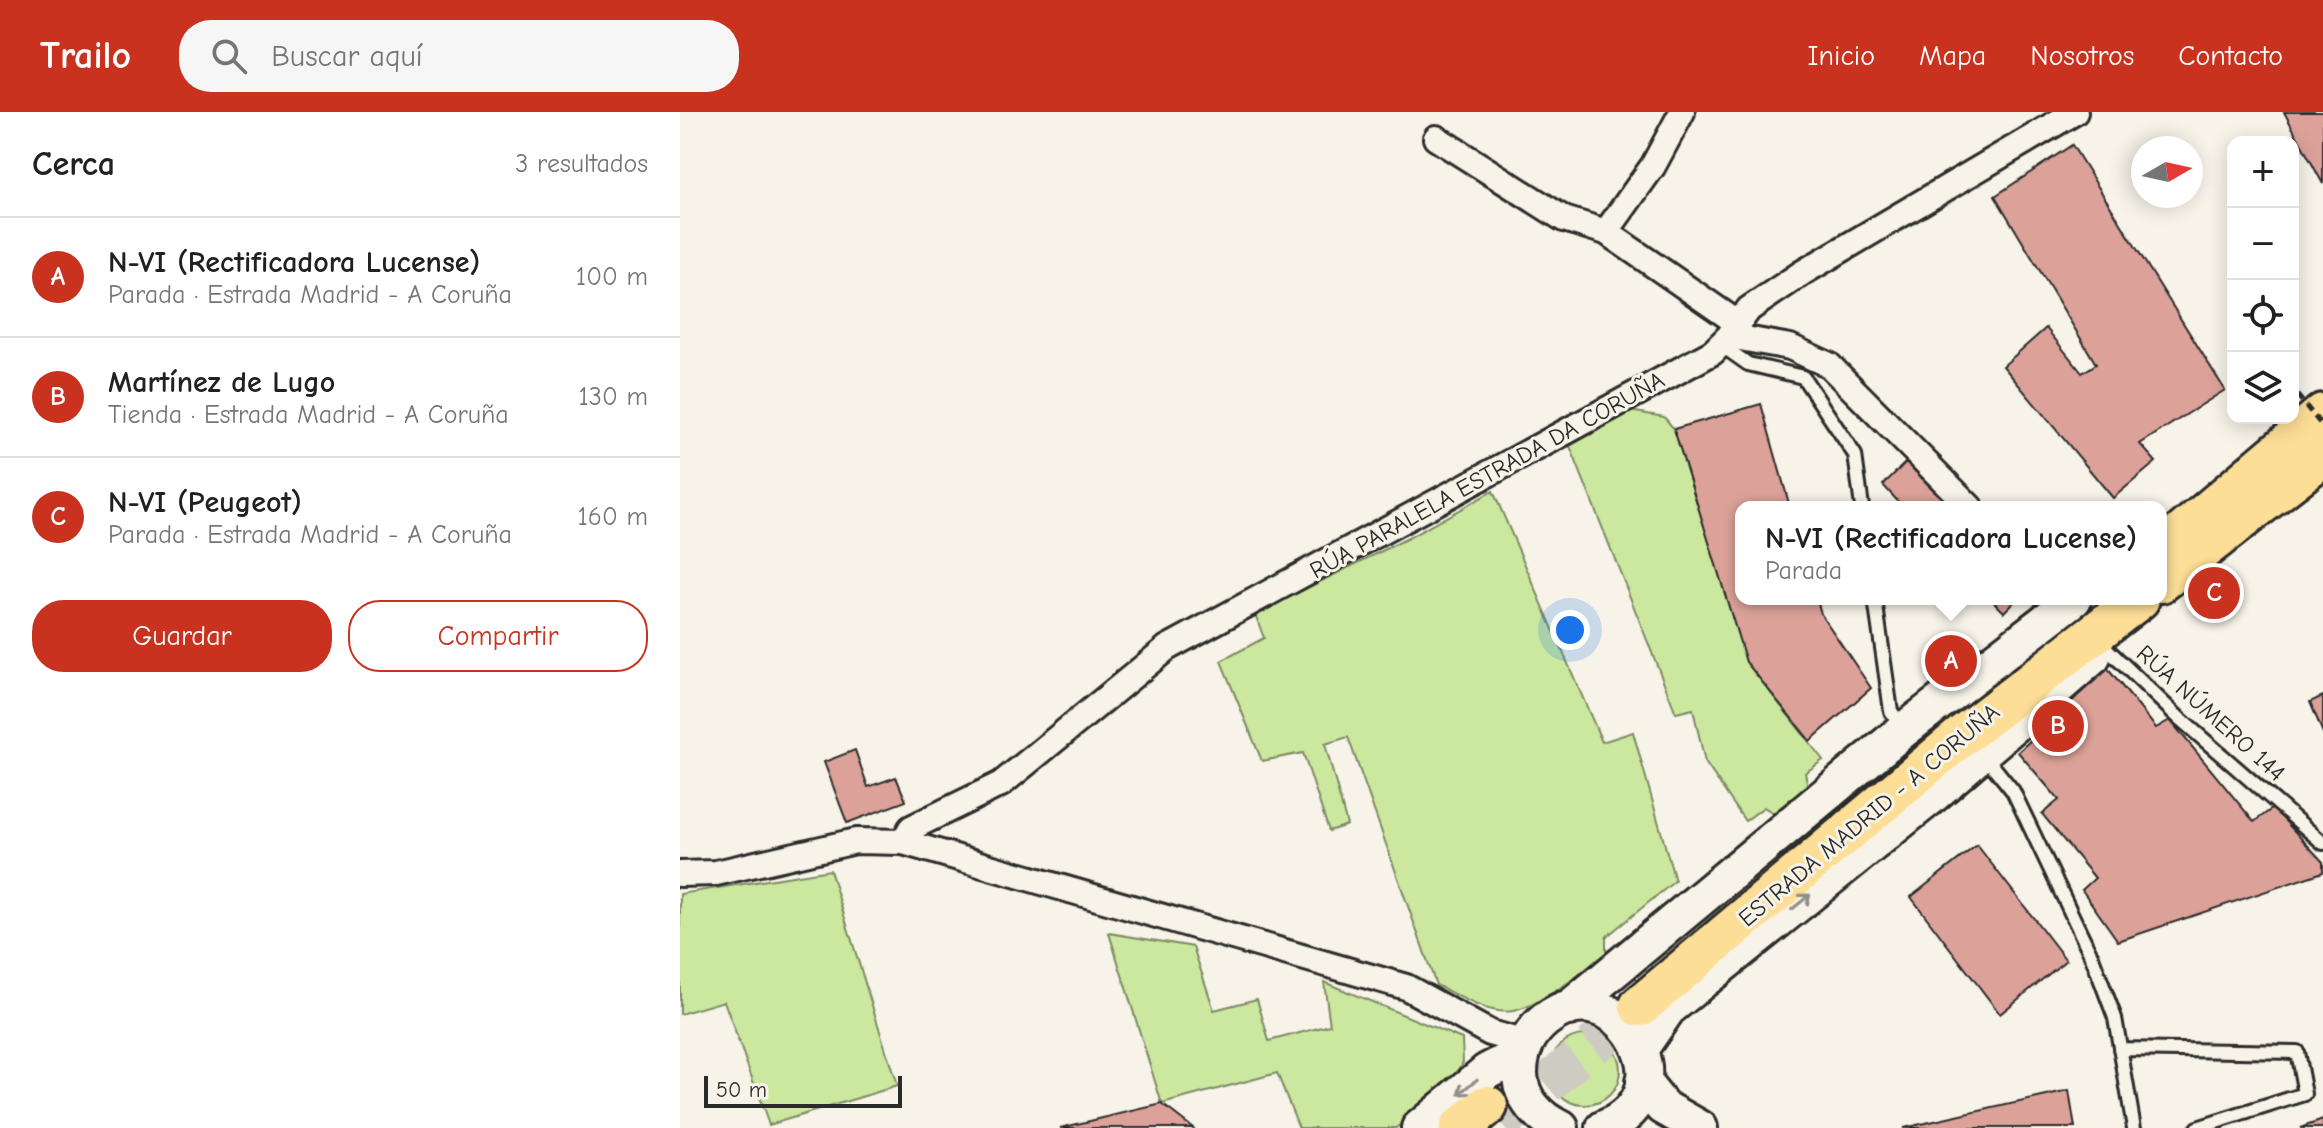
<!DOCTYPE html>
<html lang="es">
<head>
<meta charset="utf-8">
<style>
  :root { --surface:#fff; --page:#f6f6f6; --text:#202124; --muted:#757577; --line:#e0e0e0; --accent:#c8321e }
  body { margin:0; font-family:"Comic Neue",sans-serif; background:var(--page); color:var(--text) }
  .controls { position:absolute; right:24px; top:24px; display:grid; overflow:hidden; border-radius:16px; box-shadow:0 4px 20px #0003 }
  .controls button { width:72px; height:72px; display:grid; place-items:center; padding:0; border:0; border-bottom:2px solid var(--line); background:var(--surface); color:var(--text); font:40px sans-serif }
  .compass { position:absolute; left:1451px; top:24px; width:72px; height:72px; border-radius:50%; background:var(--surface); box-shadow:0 4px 20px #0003; rotate:81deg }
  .scale { position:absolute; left:24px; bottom:20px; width:198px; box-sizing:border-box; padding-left:8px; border:4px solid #2b2b2b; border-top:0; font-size:22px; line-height:28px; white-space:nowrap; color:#2b2b2b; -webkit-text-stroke:6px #f7f3e8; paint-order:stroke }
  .you { position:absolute; left:890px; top:518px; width:28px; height:28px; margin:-20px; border:6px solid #fff; border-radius:50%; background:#1a73e8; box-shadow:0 0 0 12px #1a73e833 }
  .badge { display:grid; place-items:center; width:52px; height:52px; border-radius:50%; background:var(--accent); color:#fff; font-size:26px; font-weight:700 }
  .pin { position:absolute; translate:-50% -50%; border:4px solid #fff; box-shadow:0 2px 8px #0006 }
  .popup { position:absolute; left:1055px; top:389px; width:432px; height:104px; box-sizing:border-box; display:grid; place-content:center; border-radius:16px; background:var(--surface); filter:drop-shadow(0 2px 6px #0005); font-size:26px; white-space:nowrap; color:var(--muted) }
  .popup b { font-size:30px; color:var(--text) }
  .popup::after { content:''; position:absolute; left:50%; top:100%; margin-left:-16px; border:16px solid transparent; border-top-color:var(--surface) }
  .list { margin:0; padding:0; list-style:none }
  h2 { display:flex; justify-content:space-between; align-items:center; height:104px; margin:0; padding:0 32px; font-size:34px }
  h2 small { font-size:26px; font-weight:400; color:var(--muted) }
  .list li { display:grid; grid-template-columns:52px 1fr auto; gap:24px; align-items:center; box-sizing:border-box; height:120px; padding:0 32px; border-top:2px solid var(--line) }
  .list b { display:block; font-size:30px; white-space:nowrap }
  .list p { margin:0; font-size:26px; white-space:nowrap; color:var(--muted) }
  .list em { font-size:26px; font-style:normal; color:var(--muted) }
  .actions { display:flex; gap:16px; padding:24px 32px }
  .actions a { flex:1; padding:18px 0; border:2px solid var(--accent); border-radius:32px; text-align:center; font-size:28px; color:var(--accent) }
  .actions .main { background:var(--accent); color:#fff }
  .icon { flex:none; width:44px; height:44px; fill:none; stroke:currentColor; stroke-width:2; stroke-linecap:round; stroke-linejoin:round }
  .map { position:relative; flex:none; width:1643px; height:1016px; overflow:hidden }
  header { display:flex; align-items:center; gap:48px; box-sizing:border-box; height:112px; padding:0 40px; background:var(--accent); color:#fff }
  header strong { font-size:38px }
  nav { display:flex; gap:44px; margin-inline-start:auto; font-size:28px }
  .search { width:560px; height:72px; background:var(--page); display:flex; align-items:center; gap:20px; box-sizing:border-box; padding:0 28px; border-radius:32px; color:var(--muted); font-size:30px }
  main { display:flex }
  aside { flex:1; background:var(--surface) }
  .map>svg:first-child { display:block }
</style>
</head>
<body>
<header>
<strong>Trailo</strong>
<div class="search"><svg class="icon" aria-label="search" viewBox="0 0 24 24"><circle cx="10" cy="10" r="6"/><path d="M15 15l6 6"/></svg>Buscar aquí</div>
<nav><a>Inicio</a><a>Mapa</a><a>Nosotros</a><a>Contacto</a></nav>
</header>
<main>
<aside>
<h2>Cerca<small>3 resultados</small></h2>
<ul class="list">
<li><span class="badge">A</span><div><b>N-VI (Rectificadora Lucense)</b><p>Parada · Estrada Madrid - A Coruña</p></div><em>100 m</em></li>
<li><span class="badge">B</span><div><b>Martínez de Lugo</b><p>Tienda · Estrada Madrid - A Coruña</p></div><em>130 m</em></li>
<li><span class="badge">C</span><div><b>N-VI (Peugeot)</b><p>Parada · Estrada Madrid - A Coruña</p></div><em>160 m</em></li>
</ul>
<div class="actions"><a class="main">Guardar</a><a>Compartir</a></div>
</aside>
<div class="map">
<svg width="1643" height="1016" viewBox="0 0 1643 1016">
  <rect width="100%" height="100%" fill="#f7f3e8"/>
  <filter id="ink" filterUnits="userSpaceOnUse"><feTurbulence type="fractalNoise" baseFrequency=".0125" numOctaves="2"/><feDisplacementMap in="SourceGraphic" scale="16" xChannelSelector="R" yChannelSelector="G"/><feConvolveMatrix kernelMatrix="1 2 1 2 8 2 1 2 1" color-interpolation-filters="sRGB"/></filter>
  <g filter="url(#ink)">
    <path fill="#cce89f" stroke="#7c8a65" stroke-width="2" d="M950,299L984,305L994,317L1066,549L1143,648L1125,661L1128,674L1093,701L1084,695L1065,709L1025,650L1013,597L996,601L890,334Z
      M813,379L922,630L953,620L995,769L926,825V844C905,858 857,896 833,899C807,903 779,884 756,873L668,625L645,632L667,713L649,719L623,641L582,649L541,549L584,526L575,502L730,425Z
      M150,758L217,974L89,1013L44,889L0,902V782Z
      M429,821L513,835L534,898L577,887L589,929L650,913L644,870L782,927L783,950L775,967L716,1016H619L597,961L482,992Z
      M870 958a35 35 0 1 1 70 0a35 35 0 1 1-70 0Z"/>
    <path fill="#dca299" stroke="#2b2b2b" stroke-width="2" d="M1604,0H1643V72Z
      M1392,33L1545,278L1460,332L1476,350L1433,386L1323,254L1366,216L1402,261L1416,252L1315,84Z
      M1081,292L1110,395H1061V487H1137L1141,502L1191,576L1130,629L1066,550L994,317Z
      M1231,345L1279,395H1223L1203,373Z
      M1311,487H1337L1324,500Z
      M1427,556L1476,616L1490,608L1574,710L1593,696L1643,750V760L1438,829L1402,778L1415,766L1362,702L1379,688L1338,640Z
      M1643,584V621L1630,590Z
      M175,638L188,675L216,665L226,689L167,711L144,650Z
      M1297,733L1386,848L1320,902L1231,785Z
      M1389,979L1395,1016H1223Z
      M482,992L513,1016H380Z
      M1643,1008V1016H1620Z"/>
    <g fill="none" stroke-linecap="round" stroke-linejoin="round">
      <path stroke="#cecbc2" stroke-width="40" stroke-dasharray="40 20" stroke-linecap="butt" d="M820,1011L960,894"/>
      <g stroke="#2b2b2b" stroke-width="18">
        <path id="service" d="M1041,233L1068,252L1123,265L1175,343L1182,395
          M1195,487L1211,599L1223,615
          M1425,535L1499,606L1643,731
          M1304,643L1333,679L1412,845L1435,906L1454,1016
          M1440,937L1617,940L1625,982L1517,1016"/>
      </g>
      <g stroke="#2b2b2b" stroke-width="30">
        <path id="minor" d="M756,26L884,107L926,120L1056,210
          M926,120L973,54L1002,0
          M1049,224L1110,235L1149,253L1290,395
          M223,730L231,716L321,672L487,536L1033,240L1049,224L1069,197L1122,161L1395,0
          M0,762L36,761L176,729L223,730L726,875L810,921L846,931"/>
      </g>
      <g stroke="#2b2b2b" stroke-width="40">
        <path id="secondary" d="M889,896L1225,617L1394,487
          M961,936L988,897L1251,685L1413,545
          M963,970L983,995L1020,1016
          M739,1016L807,959L842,941
          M881,1016C859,1007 840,986 840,961C840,939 849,921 865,908C935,851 1014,979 924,1016"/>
      </g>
      <g stroke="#2b2b2b" stroke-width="46">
        <path id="trunk" d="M1481,439L1643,302
          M1481,470L1643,344
          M960,894L1283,623L1459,487
          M780,1016L807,994"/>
      </g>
      <use href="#service" stroke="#f7f3e8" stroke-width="12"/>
      <use href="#minor" stroke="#f7f3e8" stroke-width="24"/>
      <use href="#secondary" stroke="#f7f3e8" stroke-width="34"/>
      <use href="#trunk" stroke="#fdde96" stroke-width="40"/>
      <path stroke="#2b2b2b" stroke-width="5" stroke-dasharray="8 6" stroke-linecap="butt" d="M1617,283L1643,315"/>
    </g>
    <defs><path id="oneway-shaft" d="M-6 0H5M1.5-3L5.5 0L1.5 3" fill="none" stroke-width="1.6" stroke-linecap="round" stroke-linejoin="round" transform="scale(2)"/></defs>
    <g stroke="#918f8a">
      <use href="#oneway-shaft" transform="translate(1121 790) rotate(-39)"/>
      <use href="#oneway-shaft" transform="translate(788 975) rotate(140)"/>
    </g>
  </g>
  <g text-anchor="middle" stroke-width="6" stroke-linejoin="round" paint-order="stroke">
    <g font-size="24" fill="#2b2b2b" stroke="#f7f3e8">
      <text transform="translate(807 363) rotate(-29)" y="8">RÚA PARALELA ESTRADA DA CORUÑA</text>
      <text transform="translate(1531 601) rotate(42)" y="8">RÚA NÚMERO 144</text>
      <text transform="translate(1189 703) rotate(-40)" y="8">ESTRADA MADRID - A CORUÑA</text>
    </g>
  </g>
</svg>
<div class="controls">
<button>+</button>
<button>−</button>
<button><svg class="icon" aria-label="locate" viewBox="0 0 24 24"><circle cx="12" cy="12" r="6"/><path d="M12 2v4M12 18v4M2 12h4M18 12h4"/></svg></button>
<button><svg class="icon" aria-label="layers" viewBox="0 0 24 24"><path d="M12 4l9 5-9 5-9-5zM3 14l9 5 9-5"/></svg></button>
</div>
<svg class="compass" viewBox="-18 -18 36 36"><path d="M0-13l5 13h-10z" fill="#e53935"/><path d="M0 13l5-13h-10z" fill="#757577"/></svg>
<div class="scale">50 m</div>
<div class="you"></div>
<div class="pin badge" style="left:1271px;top:549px">A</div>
<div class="popup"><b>N-VI (Rectificadora Lucense)</b>Parada</div>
<div class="pin badge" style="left:1378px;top:614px">B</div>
<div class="pin badge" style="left:1534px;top:481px">C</div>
</div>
</main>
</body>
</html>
